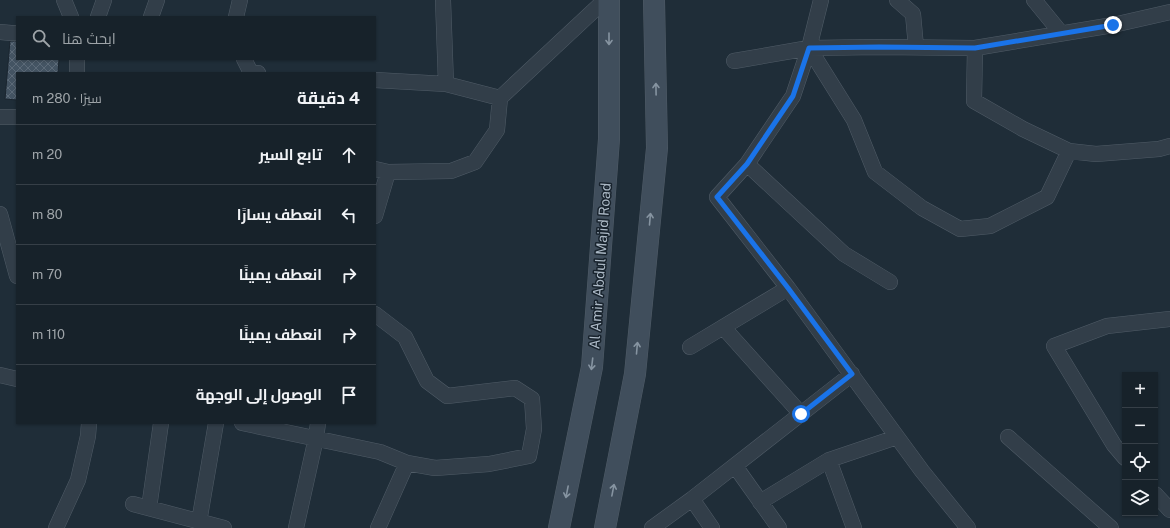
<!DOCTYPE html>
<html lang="ar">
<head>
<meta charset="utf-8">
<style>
  :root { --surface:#17222a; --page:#242f36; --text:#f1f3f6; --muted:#9ea4a8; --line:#363f47 }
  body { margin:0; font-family:"Public Sans",Cairo,sans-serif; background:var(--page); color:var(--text); direction:rtl }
  .controls { position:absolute; right:12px; bottom:12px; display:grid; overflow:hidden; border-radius:0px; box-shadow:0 1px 3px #0004 }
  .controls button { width:36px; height:36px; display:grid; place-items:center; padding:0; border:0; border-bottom:1px solid var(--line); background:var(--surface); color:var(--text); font:20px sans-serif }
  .stop { position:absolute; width:12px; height:12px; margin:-9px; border:3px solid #1a73e8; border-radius:50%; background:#fff }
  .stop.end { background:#1a73e8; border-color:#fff; box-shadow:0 1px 4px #0008 }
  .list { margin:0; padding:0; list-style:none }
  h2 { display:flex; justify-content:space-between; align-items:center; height:52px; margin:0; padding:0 16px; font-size:17px }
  h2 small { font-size:13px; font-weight:400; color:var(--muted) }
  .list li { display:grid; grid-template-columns:26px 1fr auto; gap:12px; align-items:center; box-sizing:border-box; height:60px; padding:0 16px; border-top:1px solid var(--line) }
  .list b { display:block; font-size:15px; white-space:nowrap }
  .list em { font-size:13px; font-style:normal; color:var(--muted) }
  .icon { flex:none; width:22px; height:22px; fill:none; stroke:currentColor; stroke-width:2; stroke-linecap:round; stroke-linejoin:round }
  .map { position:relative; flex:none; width:1170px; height:528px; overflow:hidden; direction:ltr }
  .search { position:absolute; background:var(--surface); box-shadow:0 1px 3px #0004; left:16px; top:16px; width:360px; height:44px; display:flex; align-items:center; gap:10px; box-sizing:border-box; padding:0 14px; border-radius:0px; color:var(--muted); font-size:15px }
  .panel { position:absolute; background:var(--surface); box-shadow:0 1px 3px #0004; left:16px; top:72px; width:360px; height:352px; border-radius:0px; direction:rtl }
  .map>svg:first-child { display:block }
</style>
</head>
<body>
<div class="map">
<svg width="1170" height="528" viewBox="0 0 1170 528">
  <defs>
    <pattern id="building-cross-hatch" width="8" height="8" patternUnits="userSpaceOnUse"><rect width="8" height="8" fill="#445463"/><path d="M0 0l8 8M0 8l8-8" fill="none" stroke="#5c6a78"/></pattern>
  </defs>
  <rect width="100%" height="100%" fill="#1f2d38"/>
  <path fill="url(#building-cross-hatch)" stroke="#1a252f" d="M10,41H17V59H59L58,73H17V100L5,99Z"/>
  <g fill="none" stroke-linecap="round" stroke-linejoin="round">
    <g stroke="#505c67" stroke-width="16">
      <path id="minor" d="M64,0L71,17
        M443,0L446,84
        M821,0L809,48L793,96L747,164L717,197L788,288L922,471L968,528
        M897,0L913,14L916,47
        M1034,0L1061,33
        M98,17L104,0
        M151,17L157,0
        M236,17L240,0
        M0,32L11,33H17
        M809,48L854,120L875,172L922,208L960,229L990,226L1047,197L1069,151
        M975,48L974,101L1023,129L1069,151L1096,154L1159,149L1170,146
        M77,59V73
        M244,59L251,73H258
        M734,61L809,48L879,47L975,48L1113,25L1170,12
        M375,80L446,84L500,98L605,0
        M0,117H17
        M747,164L844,254L890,282
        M375,169L388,172L451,171L475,162L497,130L500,98
        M0,214L17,276
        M375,216L388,172
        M723,327L801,414
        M690,347L788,288
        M0,375L17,379
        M242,423L380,452L407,463L435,468L489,464L529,456L534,429L532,399L515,388L447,396L427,381L405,337L375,314
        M1008,437L1111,528
        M1125,458L1114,445L1054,346L1107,326L1170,319
        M829,460L854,528
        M735,466L779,528
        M1155,494L1170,510
        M692,499L712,528
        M760,502L829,460L897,437
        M133,504L224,528
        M149,508L161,423
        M199,522L216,423
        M56,528L78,480L88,436L89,423
        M296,528L316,438L318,423
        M378,528L407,463
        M652,528L692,499L852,374"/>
    </g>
    <g stroke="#505c67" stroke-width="22">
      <path id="secondary" d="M559,528L592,367L609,139V0
        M605,528L635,374L657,148L654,0"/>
    </g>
    <use href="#minor" stroke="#323e49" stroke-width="15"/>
    <use href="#secondary" stroke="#404e5c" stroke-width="21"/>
  </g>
  <defs><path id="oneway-shaft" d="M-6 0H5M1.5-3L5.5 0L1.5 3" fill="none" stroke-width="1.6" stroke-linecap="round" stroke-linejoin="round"/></defs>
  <g stroke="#8694a1">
    <use href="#oneway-shaft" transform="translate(609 39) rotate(90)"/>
    <use href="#oneway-shaft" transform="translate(656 89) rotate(-91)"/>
    <use href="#oneway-shaft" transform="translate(650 219) rotate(-85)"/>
    <use href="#oneway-shaft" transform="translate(637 348) rotate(-85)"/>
    <use href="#oneway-shaft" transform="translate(592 364) rotate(97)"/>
    <use href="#oneway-shaft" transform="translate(613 490) rotate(-79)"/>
    <use href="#oneway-shaft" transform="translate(567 492) rotate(101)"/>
  </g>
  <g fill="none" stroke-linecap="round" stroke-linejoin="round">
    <path stroke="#1a73e8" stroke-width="5" d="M801,414L852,374L788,288L717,197L747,164L793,96L809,48L879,47L975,48L1113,25"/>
  </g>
  <g text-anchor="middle" stroke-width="3" stroke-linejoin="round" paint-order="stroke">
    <g font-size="14" fill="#acb9c6" stroke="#18232d">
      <text transform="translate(600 266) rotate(-86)" y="5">Al Amir Abdul Majid Road</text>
    </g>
  </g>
</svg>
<div class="controls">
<button>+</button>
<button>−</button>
<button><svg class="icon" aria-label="locate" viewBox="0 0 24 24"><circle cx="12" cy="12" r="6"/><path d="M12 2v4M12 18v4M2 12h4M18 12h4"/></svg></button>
<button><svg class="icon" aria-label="layers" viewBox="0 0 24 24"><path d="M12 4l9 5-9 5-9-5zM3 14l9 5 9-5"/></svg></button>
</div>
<div class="stop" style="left:801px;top:414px"></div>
<div class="stop end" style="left:1113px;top:25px"></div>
<div class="search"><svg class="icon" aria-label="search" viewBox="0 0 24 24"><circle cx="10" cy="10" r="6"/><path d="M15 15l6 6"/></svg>ابحث هنا</div>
<section class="panel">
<h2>4 دقيقة<small>سيرًا · 280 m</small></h2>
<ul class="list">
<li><svg class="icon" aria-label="ahead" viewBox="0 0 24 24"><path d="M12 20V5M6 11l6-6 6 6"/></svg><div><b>تابع السير</b></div><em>20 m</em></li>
<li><svg class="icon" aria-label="left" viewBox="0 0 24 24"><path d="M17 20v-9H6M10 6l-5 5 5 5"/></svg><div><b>انعطف يسارًا</b></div><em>80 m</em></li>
<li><svg class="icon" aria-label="right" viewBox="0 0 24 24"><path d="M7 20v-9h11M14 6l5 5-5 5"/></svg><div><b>انعطف يمينًا</b></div><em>70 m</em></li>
<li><svg class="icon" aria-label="right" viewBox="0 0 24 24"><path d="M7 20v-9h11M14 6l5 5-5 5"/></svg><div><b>انعطف يمينًا</b></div><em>110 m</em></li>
<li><svg class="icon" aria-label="arrive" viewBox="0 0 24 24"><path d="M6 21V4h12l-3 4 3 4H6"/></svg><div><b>الوصول إلى الوجهة</b></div></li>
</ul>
</section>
</div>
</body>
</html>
